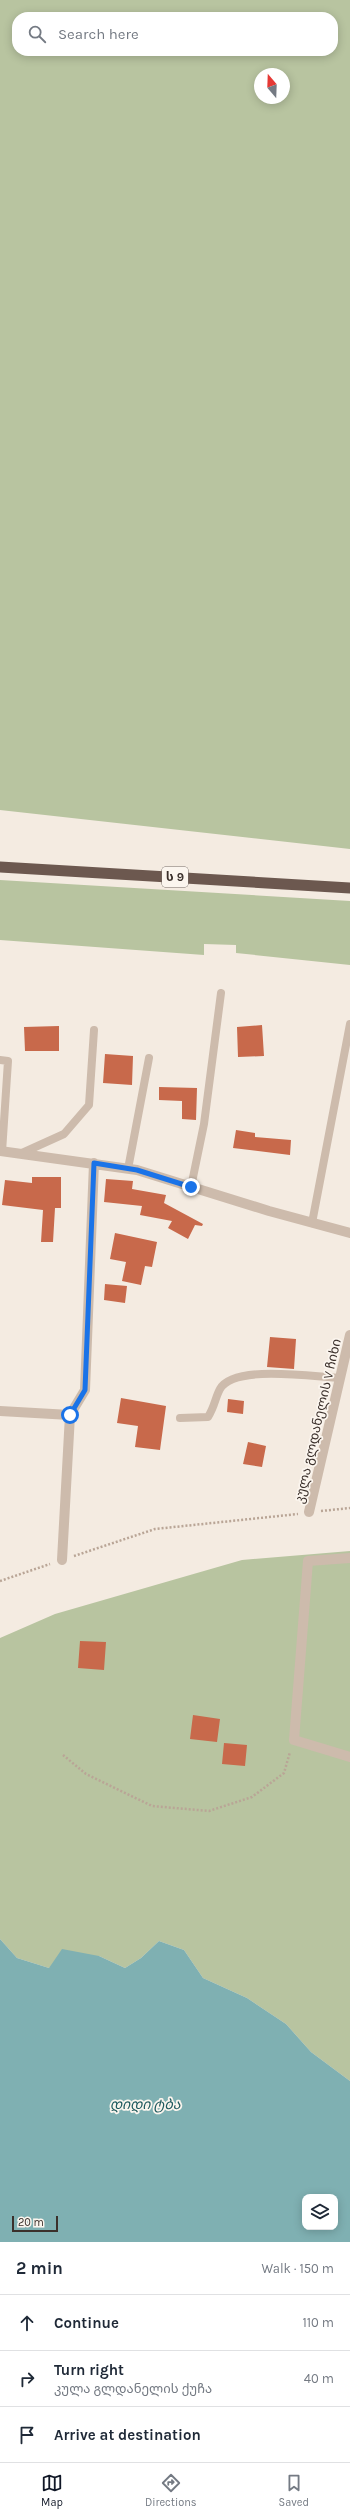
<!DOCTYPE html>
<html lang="en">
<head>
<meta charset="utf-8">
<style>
  :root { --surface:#fff; --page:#f2f2f3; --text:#1f2937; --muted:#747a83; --line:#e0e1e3; --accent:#111827 }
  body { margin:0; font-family:Karla,"Noto Sans Georgian",sans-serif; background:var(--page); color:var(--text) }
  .controls { position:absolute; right:12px; bottom:12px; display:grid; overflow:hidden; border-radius:8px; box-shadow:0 2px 10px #0003 }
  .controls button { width:36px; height:36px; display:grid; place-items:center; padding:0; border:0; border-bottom:1px solid var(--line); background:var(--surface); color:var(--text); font:20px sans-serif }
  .compass { position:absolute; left:254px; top:68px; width:36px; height:36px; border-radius:50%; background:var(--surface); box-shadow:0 2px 10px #0003; rotate:341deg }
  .scale { position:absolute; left:12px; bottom:10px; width:46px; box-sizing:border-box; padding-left:4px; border:2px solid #3b302b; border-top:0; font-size:11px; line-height:14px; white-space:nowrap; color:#3b302b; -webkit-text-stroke:3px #fbf5ee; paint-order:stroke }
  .stop { position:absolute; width:12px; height:12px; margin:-9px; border:3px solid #1a73e8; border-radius:50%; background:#fff }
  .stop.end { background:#1a73e8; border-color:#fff; box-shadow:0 1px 4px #0008 }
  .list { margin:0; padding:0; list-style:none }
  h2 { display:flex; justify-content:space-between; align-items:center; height:52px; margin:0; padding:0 16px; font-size:17px }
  h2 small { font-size:13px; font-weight:400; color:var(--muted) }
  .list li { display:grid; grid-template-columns:26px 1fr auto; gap:12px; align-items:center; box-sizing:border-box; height:56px; padding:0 16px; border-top:1px solid var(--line) }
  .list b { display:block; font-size:15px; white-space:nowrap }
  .list p { margin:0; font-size:13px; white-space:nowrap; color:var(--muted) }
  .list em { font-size:13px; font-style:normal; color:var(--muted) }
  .icon { flex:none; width:22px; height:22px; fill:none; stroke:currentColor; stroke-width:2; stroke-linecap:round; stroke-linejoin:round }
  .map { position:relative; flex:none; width:350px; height:2242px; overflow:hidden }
  .search { position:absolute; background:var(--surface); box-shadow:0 2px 10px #0003; left:12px; right:12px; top:12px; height:44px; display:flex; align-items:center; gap:10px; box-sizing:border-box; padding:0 14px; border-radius:16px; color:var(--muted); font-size:15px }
  .sheet { height:220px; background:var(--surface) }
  nav { display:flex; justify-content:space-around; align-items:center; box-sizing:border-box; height:56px; border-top:1px solid var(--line); background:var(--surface); font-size:11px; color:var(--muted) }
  nav a { display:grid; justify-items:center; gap:2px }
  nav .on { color:var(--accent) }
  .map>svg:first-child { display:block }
</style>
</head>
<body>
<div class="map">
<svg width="350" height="2242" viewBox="0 0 350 2242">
  <rect width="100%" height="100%" fill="#f4ebe1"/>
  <path fill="#b8c4a0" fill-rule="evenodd" d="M0,0H350V849L0,810ZM17,17H333V51H17ZM260,74H284V98H260Z
    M0,880L350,901V965L236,953V945L204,944V955L0,940Z
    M350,1551V2081L311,2052L286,2024L247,1998L203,1978L184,1950L159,1941L141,1958L125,1968L99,1956L49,1968L17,1958L0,1939V1638L55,1614L242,1560Z"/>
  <path fill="#7fb0b2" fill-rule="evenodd" d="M0,1939L17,1958L49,1968L62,1949L99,1956L125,1968L141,1958L159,1941L184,1950L203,1978L247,1998L286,2024L311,2052L350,2081V2242H0ZM305,2197H335V2227H305Z"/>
  <path fill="#c8694b" d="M262,1025L264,1056L238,1057L237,1027Z
    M59,1026V1051H25L24,1027Z
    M105,1054L133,1056L132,1085L103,1083Z
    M159,1087L197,1088L196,1120L182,1119V1101L159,1100Z
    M236,1130L255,1133V1137L291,1140L290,1155L233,1148Z
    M32,1177H61V1208H55L53,1242H41L43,1210L2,1205L5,1180L32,1183Z
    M106,1179L133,1181L132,1189L166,1195L164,1203L203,1224L202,1226L195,1225L188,1239L168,1228L172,1221L140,1215L142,1206L104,1202Z
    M115,1233L157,1242L152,1267L145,1266L141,1285L122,1281L126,1262L110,1259Z
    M105,1284L127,1286L125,1303L104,1300Z
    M270,1337L296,1339L294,1369L267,1367Z
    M121,1398L166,1406L160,1450L135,1447L138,1426L117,1423Z
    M228,1399L244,1401L243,1414L227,1412Z
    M248,1442L266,1446L262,1467L243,1464Z
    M80,1641L106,1642L104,1670L78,1668Z
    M193,1715L220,1719L217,1742L190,1739Z
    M224,1743L247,1745L245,1766L222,1764Z"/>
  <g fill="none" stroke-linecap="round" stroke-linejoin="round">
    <path stroke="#b9a596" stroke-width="2.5" stroke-dasharray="2 2" stroke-linecap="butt" d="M321,1511L350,1508
      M74,1556L155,1529L298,1514
      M0,1581L50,1564
      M63,1755L86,1774L152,1806L209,1811L252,1797L284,1773L290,1752"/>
    <path stroke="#cdbbac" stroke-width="8" d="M0,1060L8,1061L2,1152
      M22,1153L64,1134L89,1105L94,1030
      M128,1169L149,1058
      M191,1187L204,1124L221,993
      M312,1223L350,1024
      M180,1418L208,1417C215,1406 215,1398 220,1389C234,1364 314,1377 340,1378"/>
    <path stroke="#cdbbac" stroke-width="10" d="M0,1151L137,1170L269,1211L350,1233
      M0,1411L70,1415
      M309,1512L350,1335
      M350,1558L308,1561L294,1740L350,1757
      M62,1560L70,1415L85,1390L94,1163"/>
    <path stroke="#6c584f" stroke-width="11" d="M0,867L350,888"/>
  </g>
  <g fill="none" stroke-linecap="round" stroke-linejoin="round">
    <path stroke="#1a73e8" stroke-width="5" d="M70,1415L85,1390L94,1163L137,1170L191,1187"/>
  </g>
  <g text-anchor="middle" stroke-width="3.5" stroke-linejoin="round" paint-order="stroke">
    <rect fill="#fbf5ee" stroke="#756b66" stroke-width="1" x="162" y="867" width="26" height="20" rx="3"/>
    <g font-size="12" font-weight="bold" fill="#3b302b">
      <text x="175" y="881">ს 9</text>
    </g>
    <g font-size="13" fill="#3b302b" stroke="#fbf5ee">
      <text transform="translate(317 1421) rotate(-77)" y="5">კულა გლდანელის V ჩიხი</text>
    </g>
    <g font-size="14" font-style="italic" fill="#1f5a5e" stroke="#fbf5ee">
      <text x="145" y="2109">დიდი ტბა</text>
    </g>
  </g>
</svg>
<div class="controls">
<button><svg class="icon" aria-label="layers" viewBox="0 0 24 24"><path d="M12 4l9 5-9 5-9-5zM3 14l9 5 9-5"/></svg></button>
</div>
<svg class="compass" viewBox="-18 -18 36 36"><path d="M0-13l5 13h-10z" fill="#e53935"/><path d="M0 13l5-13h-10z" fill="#747a83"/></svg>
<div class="scale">20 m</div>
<div class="stop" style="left:70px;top:1415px"></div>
<div class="stop end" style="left:191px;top:1187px"></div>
<div class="search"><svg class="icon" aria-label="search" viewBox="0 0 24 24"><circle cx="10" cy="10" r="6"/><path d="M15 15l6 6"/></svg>Search here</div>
</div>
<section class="sheet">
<h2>2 min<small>Walk · 150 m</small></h2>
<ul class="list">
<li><svg class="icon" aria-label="ahead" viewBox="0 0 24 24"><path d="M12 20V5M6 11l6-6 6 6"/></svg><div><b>Continue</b></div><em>110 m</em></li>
<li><svg class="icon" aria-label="right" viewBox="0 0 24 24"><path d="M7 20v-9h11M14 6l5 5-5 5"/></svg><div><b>Turn right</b><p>კულა გლდანელის ქუჩა</p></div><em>40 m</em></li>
<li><svg class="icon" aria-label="arrive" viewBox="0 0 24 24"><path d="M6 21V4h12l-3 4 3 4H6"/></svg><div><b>Arrive at destination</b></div></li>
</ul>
</section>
<nav>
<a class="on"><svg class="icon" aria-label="map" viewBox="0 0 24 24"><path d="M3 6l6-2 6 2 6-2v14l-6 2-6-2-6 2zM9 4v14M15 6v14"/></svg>Map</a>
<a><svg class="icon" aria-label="directions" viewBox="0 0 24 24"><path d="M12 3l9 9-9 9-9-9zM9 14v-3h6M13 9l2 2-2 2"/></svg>Directions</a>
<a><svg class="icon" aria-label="saved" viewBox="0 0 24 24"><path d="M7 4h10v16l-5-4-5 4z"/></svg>Saved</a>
</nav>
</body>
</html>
